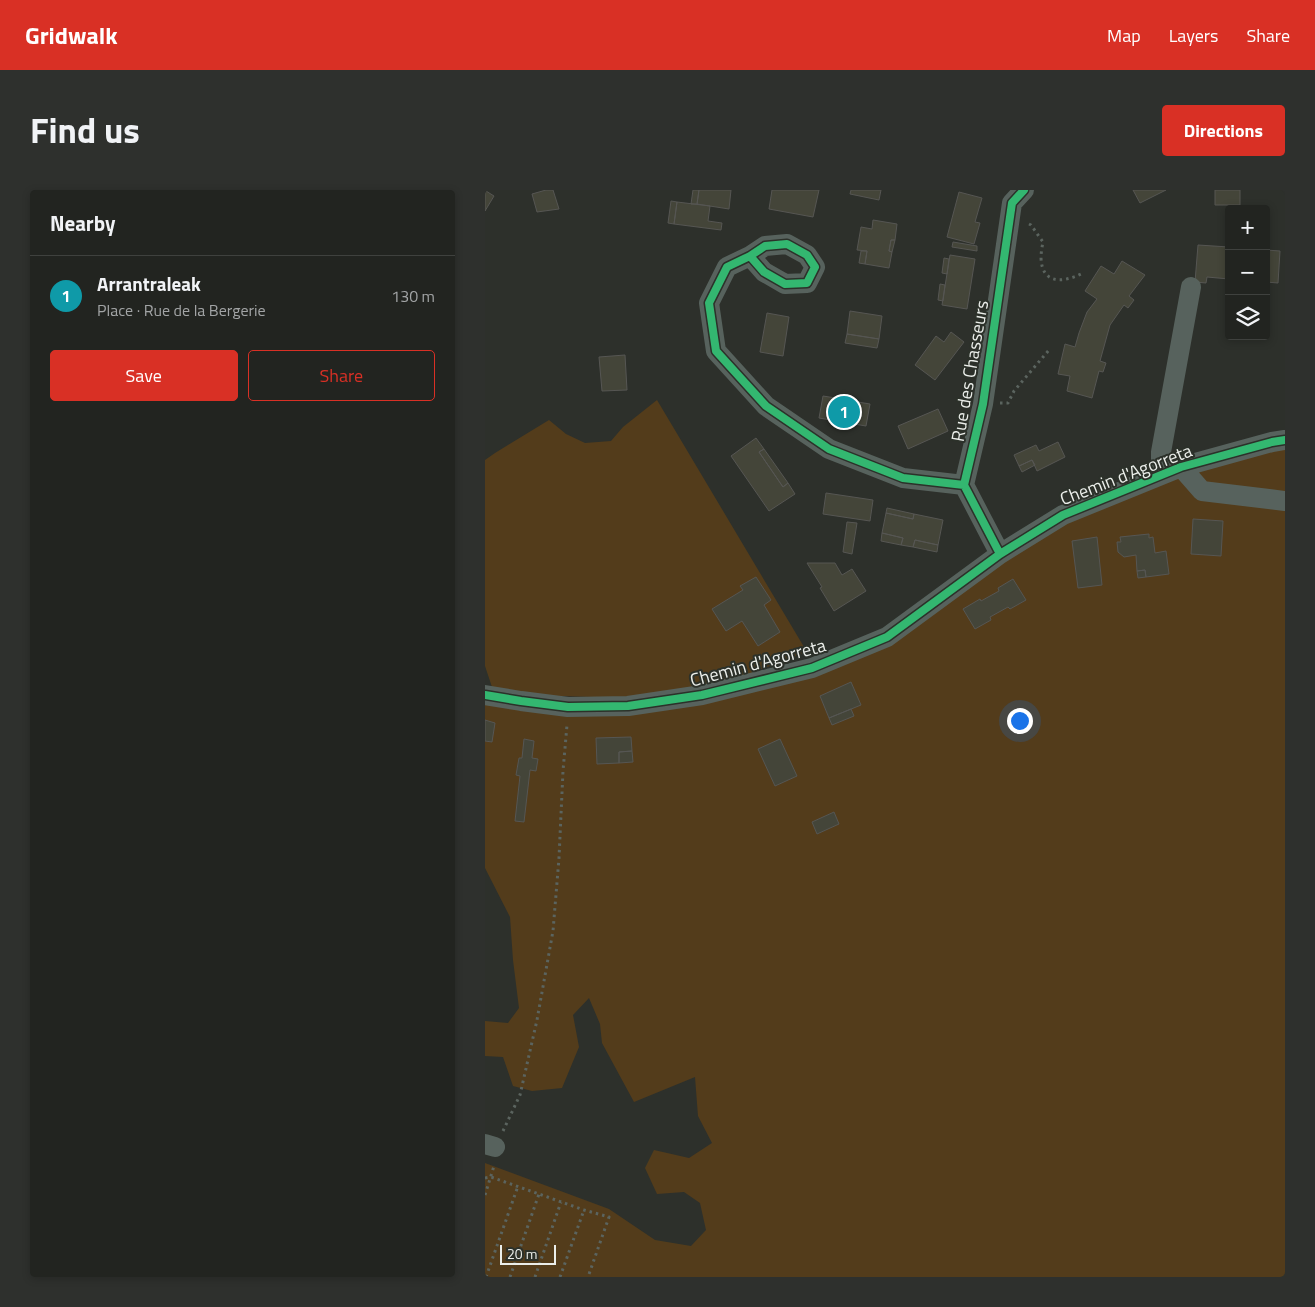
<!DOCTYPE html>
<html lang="en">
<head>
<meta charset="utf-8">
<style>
  :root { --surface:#222420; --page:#2e302d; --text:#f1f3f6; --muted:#a2a4a5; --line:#3f413e; --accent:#d93025 }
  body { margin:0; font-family:"Titillium Web",sans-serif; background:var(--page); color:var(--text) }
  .controls { position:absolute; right:15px; top:15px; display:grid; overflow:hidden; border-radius:5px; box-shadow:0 2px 8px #0003 }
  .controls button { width:45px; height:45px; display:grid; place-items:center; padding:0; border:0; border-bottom:1px solid var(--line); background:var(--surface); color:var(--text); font:25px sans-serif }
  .scale { position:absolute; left:15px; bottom:12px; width:56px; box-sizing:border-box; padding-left:5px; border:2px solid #ebeeea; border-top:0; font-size:14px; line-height:18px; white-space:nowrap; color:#ebeeea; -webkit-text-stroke:4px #2c312a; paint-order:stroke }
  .you { position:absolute; left:534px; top:530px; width:18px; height:18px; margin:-12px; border:4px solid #fff; border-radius:50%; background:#1a73e8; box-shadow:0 0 0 8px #1a73e833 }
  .badge { display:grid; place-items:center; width:32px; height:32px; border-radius:50%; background:var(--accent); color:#fff; font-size:16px; font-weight:700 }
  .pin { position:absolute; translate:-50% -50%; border:2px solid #fff; box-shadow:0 1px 5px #0006 }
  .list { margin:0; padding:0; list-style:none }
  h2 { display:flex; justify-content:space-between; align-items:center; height:65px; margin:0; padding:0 20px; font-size:21px }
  h2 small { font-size:16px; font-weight:400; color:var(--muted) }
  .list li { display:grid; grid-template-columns:32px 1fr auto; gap:15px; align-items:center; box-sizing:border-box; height:80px; padding:0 20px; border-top:1px solid var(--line) }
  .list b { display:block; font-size:19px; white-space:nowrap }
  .list p { margin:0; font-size:16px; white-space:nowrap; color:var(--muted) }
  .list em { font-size:16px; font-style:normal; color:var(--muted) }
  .actions { display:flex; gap:10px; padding:15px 20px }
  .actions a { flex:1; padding:11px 0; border:1px solid var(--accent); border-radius:5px; text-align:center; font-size:18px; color:var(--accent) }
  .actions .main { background:var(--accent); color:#fff }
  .icon { flex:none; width:28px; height:28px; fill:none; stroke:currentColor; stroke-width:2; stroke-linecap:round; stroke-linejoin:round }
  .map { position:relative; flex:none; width:800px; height:1087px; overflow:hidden; border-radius:5px }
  header { display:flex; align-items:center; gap:30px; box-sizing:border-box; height:70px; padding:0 25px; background:var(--accent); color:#fff }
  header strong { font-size:24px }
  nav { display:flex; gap:28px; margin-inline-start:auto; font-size:18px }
  .intro { display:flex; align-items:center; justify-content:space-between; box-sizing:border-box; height:120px; padding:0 30px }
  h1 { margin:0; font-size:35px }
  .button { padding:12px 22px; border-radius:5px; background:var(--accent); color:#fff; font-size:18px; font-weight:700 }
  main { display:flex; gap:30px; padding:0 30px }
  aside { flex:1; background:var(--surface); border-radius:5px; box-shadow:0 2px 8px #0003 }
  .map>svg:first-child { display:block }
</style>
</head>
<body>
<header>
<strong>Gridwalk</strong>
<nav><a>Map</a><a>Layers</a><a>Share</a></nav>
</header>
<div class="intro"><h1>Find us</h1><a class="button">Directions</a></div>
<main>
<aside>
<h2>Nearby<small></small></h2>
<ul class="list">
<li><span class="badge" style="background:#0f9aa8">1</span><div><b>Arrantraleak</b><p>Place · Rue de la Bergerie</p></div><em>130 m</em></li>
</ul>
<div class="actions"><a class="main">Save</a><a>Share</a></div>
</aside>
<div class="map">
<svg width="800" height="1087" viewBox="0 0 800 1087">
  <rect width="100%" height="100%" fill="#2d302b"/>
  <path fill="#533c1b" d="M172,210L322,462L258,486L202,498L137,508L77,506L15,508L83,517L143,516L217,505L327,478L402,447L515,364L578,325L696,277L800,243V1087H0V973L124,1019L170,1050L206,1056L221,1040L215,1013L199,1002L172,1004L160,978L169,960L204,968L227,953L213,926L210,887L149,912L117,853L115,834L104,808L88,825L94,857L77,898L47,901L28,896L18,867L0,866V831L23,833L34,818L28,770L25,727L0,678V505L10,506L0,476V270L10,263L64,230L81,244L100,253L126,251L138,237Z"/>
  <path fill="#444539" stroke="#565653" d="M61,0H68L74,19L52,22L47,4Z
    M208,0H214L212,14H206Z
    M214,0H246L244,19L212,14Z
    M287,0H334L328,27L284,19Z
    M366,0H396L394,10L365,4Z
    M648,0H681L655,13Z
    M730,0H755V15H730Z
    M1,1L9,6L0,21V3Z
    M474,2L497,8L490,32L495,33L489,54L462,47Z
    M186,11L192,12L189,34L183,33Z
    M192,12L225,16L223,31L237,33L236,40L189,34Z
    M388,30L412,34L410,50H406L404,61L407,62L404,78L380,74L382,61L372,60L376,37L387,39Z
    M406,50H410L407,62L404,61Z
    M468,52L492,56V61L467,57Z
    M713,55L744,57V89L722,87L721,93L710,92Z
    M781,60L795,61L793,93L781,92Z
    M376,61H382L380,74L374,73Z
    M465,65L490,69L482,119L457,115Z
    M459,68L464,69L462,84L457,83Z
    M637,71L660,85L644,106L649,110L643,118L639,115L625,135L615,171L621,173L618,182L614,181L607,208L582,201L585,186L573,184L580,154L590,157L594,143L602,122L612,109L600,101L616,76L629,84Z
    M455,94L460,95L458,111L453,110Z
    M365,121L397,126L394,149L362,144Z
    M282,123L304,127L298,166L275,162Z
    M466,142L479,152L450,190L430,175L451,146L459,152Z
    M362,144L394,149L392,158L360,153Z
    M140,165L142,200L117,201L114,167Z
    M338,206L363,210V214L372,216L373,212L385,214L381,236L334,228Z
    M453,219L463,241L423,259L413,236Z
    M271,248L279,259L274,262L298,297L303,293L310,304L284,321L246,266Z
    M573,252L580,267L552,281L547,270L534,276L529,265L551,255L554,261Z
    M279,259L303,293L298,297L274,262Z
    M547,270L550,275L537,282L534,276Z
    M341,303L388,310L385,331L338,324Z
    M402,318L429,324L428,329L401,323Z
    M401,323L428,329L429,324L458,330L453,355L430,350L428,357L416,355L418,348L397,343Z
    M708,329L738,331L736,366L706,364Z
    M362,332L372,333L367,364L358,362Z
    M397,343L418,348L416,355L396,351Z
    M664,344V348L668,347L670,363L681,361L684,384L661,387L660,380L652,381L651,365L639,367L633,362L632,352H636L635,347Z
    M612,347L617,395L593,398L587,351Z
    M430,350L453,355L452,362L428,357Z
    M322,373H350L357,385L367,379L381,401L349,421L335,398L337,397Z
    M660,380L661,387L653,388L652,381Z
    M271,387L286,410L279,415L295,442L273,456L257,431L241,441L227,419L258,400L255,396Z
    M528,389L541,410L525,419L523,417L505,427L506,430L490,439L478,419L495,409L496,411L514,401L513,398Z
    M366,492L376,515L344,528L335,506Z
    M366,519L369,526L347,535L344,528Z
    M0,530L10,533L7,552L0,551Z
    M146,547L147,561L134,562V573L112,574L111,548Z
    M39,549L49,551L47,568L53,569L51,581L45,580L39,632L30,631L35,586L31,585L34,568H37Z
    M295,549L312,586L290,596L273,559Z
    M147,561L148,572L134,573V562Z
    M349,622L354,634L332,644L327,632Z"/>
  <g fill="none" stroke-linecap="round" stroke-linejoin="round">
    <path stroke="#5b645f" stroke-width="3" stroke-dasharray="2.5 4" stroke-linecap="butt" d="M544,34L546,35L558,52C557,57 556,63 556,68C557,94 577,93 596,84
      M515,213H523L529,201L564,160
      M18,941L35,905L52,830L68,741L74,668L78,581L82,535
      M0,988L6,987L99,1020L124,1027L103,1087
      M0,1005L9,976
      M1,1087L33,996
      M25,1087L54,1004
      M50,1087L76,1012
      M75,1087L99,1020"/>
    <path stroke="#57625d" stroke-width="20" d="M265,66L280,56L302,54L322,65L330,77L322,93L300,94L279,82L265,66L242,77L224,113L231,161L281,216L344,259L418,288L479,295
      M696,277L717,301L800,311
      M676,285V262L706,97
      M515,364L479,295L498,214L527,13L539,0
      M0,505L36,511L83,517L143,516L217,505L327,478L402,447L515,364L578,325L696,277L787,252L800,250
      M0,954L10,957"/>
    <g stroke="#2c312a" stroke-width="11">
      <path id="cycleway" d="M265,66L280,56L302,54L322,65L330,77L322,93L300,94L279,82L265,66L242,77L224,113L231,161L281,216L344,259L418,288L479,295
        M515,364L479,295L498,214L527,13L539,0
        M0,505L36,511L83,517L143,516L217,505L327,478L402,447L515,364L578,325L696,277L787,252L800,250"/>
    </g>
    <use href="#cycleway" stroke="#33b770" stroke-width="8"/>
  </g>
  <g text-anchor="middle" stroke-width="4" stroke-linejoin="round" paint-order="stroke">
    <g font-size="18" fill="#ebeeea" stroke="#2c312a">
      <text transform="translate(485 181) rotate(-80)" y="6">Rue des Chasseurs</text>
      <text transform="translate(641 285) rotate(-21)" y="6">Chemin d'Agorreta</text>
      <text transform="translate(273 473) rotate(-15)" y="6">Chemin d'Agorreta</text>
    </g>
  </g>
</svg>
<div class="controls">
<button>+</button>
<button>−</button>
<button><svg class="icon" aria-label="layers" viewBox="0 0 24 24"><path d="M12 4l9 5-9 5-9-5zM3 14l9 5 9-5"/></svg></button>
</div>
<div class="scale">20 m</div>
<div class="you"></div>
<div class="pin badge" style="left:359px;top:222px;background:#0f9aa8">1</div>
</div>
</main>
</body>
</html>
